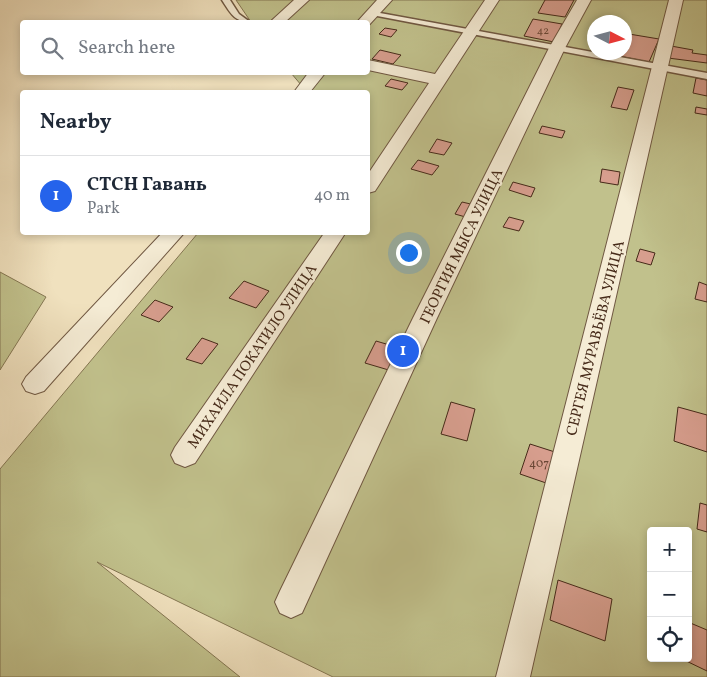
<!DOCTYPE html>
<html lang="en">
<head>
<meta charset="utf-8">
<style>
  :root { --surface:#fff; --page:#f6f6f7; --text:#1f2937; --muted:#747a83; --line:#e0e1e3; --accent:#2563eb }
  body { margin:0; font-family:Vollkorn,serif; background:var(--page); color:var(--text) }
  .controls { position:absolute; right:15px; bottom:15px; display:grid; overflow:hidden; border-radius:5px; box-shadow:0 2px 8px #0003 }
  .controls button { width:45px; height:45px; display:grid; place-items:center; padding:0; border:0; border-bottom:1px solid var(--line); background:var(--surface); color:var(--text); font:25px sans-serif }
  .compass { position:absolute; left:587px; top:15px; width:45px; height:45px; border-radius:50%; background:var(--surface); box-shadow:0 2px 8px #0003; rotate:96deg }
  .you { position:absolute; left:408px; top:252px; width:18px; height:18px; margin:-12px; border:4px solid #fff; border-radius:50%; background:#1a73e8; box-shadow:0 0 0 8px #1a73e833 }
  .badge { display:grid; place-items:center; width:32px; height:32px; border-radius:50%; background:var(--accent); color:#fff; font-size:16px; font-weight:700 }
  .pin { position:absolute; translate:-50% -50%; border:2px solid #fff; box-shadow:0 1px 5px #0006 }
  .list { margin:0; padding:0; list-style:none }
  h2 { display:flex; justify-content:space-between; align-items:center; height:65px; margin:0; padding:0 20px; font-size:21px }
  h2 small { font-size:16px; font-weight:400; color:var(--muted) }
  .list li { display:grid; grid-template-columns:32px 1fr auto; gap:15px; align-items:center; box-sizing:border-box; height:80px; padding:0 20px; border-top:1px solid var(--line) }
  .list b { display:block; font-size:19px; white-space:nowrap }
  .list p { margin:0; font-size:16px; white-space:nowrap; color:var(--muted) }
  .list em { font-size:16px; font-style:normal; color:var(--muted) }
  .icon { flex:none; width:28px; height:28px; fill:none; stroke:currentColor; stroke-width:2; stroke-linecap:round; stroke-linejoin:round }
  .map { position:relative; flex:none; width:707px; height:677px; overflow:hidden }
  .search { position:absolute; background:var(--surface); box-shadow:0 2px 8px #0003; left:20px; top:20px; width:350px; height:55px; display:flex; align-items:center; gap:12px; box-sizing:border-box; padding:0 18px; border-radius:5px; color:var(--muted); font-size:19px }
  .panel { position:absolute; background:var(--surface); box-shadow:0 2px 8px #0003; left:20px; top:90px; width:350px; height:145px; border-radius:5px }
  .map>svg:first-child { display:block }
</style>
</head>
<body>
<div class="map">
<svg width="707" height="677" viewBox="0 0 707 677">
  <rect width="100%" height="100%" fill="#f0e1be"/>
  <filter id="stains"><feTurbulence type="fractalNoise" baseFrequency=".004" numOctaves="4"/><feColorMatrix values="0 0 0 0 .2 0 0 0 0 .09 0 0 0 0 .02 0 0 0 .5 -.17"/></filter>
  <radialGradient id="worn" r=".72"><stop offset=".6" stop-color="#630" stop-opacity="0"/><stop offset="1" stop-color="#630" stop-opacity=".3"/></radialGradient>
  <path fill="#c1c18c" stroke="#847652" fill-rule="evenodd" d="M236,0H707V677H333L97,562L240,677H0V469L198,233L368,232V92H307L291,73L368,72V22H251ZM594,22H624V52H594ZM651,531H688V658H651Z
    M0,272L46,297L0,370Z"/>
  <path fill="#d79e8e" stroke="#462a19" d="M545,0H574L565,17L538,13Z
    M533,19L562,24L554,42L524,36Z
    M385,28L397,30L391,37L379,34Z
    M629,34L659,39L649,62L619,56L620,52H624V43Z
    M671,46L693,50L692,53L707,55V63L668,58Z
    M380,50L401,55L393,64L372,59Z
    M696,78L707,80V96L693,93Z
    M391,79L408,83L402,90L385,86Z
    M618,87L634,90L627,110L611,107Z
    M696,107L707,109V115L695,113Z
    M542,126L565,131L562,138L539,133Z
    M437,139L452,143L444,155L429,152Z
    M418,160L439,166L432,175L411,169Z
    M602,169L620,172L618,185L600,182Z
    M513,182L535,188L531,197L509,190Z
    M462,202L475,205L469,218L455,214Z
    M509,217L524,221L519,231L503,227Z
    M640,249L655,253L651,265L636,261Z
    M244,281L269,291L256,308L229,298Z
    M699,282L707,285V302L695,299Z
    M155,300L173,307L159,322L141,315Z
    M202,338L218,344L202,364L186,359Z
    M376,341L403,349L392,371L365,363Z
    M451,402L475,409L467,441L441,434Z
    M678,407L707,415V452L674,441Z
    M530,444L558,453L549,484L520,474Z
    M700,503L707,505V532L697,529Z
    M558,580L612,599L605,641L550,620Z
    M688,622L707,630V671L680,658H688Z"/>
  <g fill="none" stroke-linecap="round" stroke-linejoin="round">
    <g stroke="#705842" stroke-width="3">
      <path id="service" d="M222,0H230L239,14L250,22C234,22 230,12 222,0Z
        M369,11L707,73V79L372,15H369Z"/>
    </g>
    <g stroke="#705842" stroke-width="2">
      <path id="minor" d="M294,0H309L285,22H270Z
        M377,0H392L369,25H368V22H357Z
        M485,0H499L375,191L368,193V174L429,83L368,70V60L435,74Z
        M577,0H591L565,48L437,318L302,613L291,618L280,613L275,602L280,591L413,318L549,48Z
        M669,0H683L530,677H496Z
        M309,72H326L310,92H294Z
        M163,232H185L44,391L35,394L26,391L22,384L26,377Z
        M325,232H346L195,463L185,467L175,463L171,455L175,447Z"/>
    </g>
    <use href="#service" fill="#f5ecd5" fill-rule="evenodd"/>
    <use href="#minor" fill="#f5ecd5" fill-rule="evenodd"/>
  </g>
  <g text-anchor="middle" stroke-width="4.5" stroke-linejoin="round" paint-order="stroke">
    <g font-size="11" fill="#6a4736">
      <text x="543" y="34">42</text>
    </g>
    <g font-size="12" fill="#6a4736">
      <text x="539" y="467">407</text>
    </g>
    <g font-size="15" fill="#462a19" stroke="#f5ecd5">
      <text transform="translate(461 246) rotate(-64)" y="5">ГЕОРГИЯ МЫСА УЛИЦА</text>
      <text transform="translate(595 338) rotate(-76)" y="5">СЕРГЕЯ МУРАВЬЁВА УЛИЦА</text>
      <text transform="translate(252 356) rotate(-56)" y="5">МИХАИЛА ПОКАТИЛО УЛИЦА</text>
    </g>
  </g>
  <rect width="100%" height="100%" filter="url(#stains)"/>
  <rect width="100%" height="100%" fill="url(#worn)"/>
</svg>
<div class="controls">
<button>+</button>
<button>−</button>
<button><svg class="icon" aria-label="locate" viewBox="0 0 24 24"><circle cx="12" cy="12" r="6"/><path d="M12 2v4M12 18v4M2 12h4M18 12h4"/></svg></button>
</div>
<svg class="compass" viewBox="-18 -18 36 36"><path d="M0-13l5 13h-10z" fill="#e53935"/><path d="M0 13l5-13h-10z" fill="#747a83"/></svg>
<div class="you"></div>
<div class="pin badge" style="left:403px;top:351px">1</div>
<div class="search"><svg class="icon" aria-label="search" viewBox="0 0 24 24"><circle cx="10" cy="10" r="6"/><path d="M15 15l6 6"/></svg>Search here</div>
<section class="panel">
<h2>Nearby<small></small></h2>
<ul class="list">
<li><span class="badge">1</span><div><b>СТСН Гавань</b><p>Park</p></div><em>40 m</em></li>
</ul>
</section>
</div>
</body>
</html>
